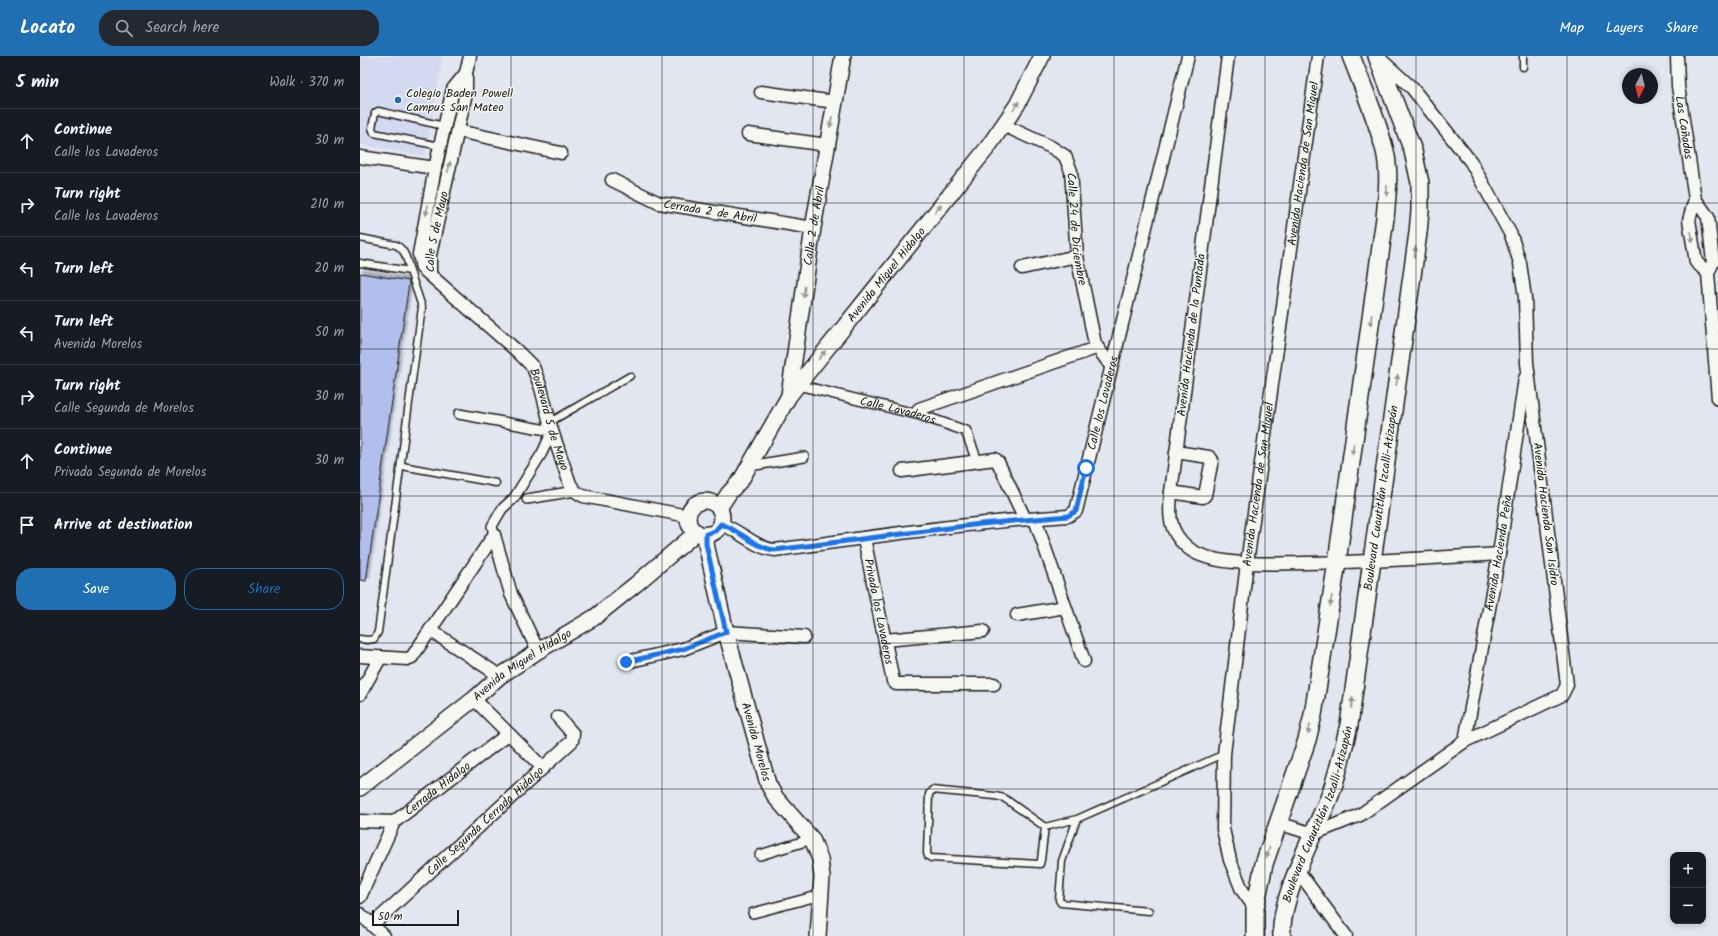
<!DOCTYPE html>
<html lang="en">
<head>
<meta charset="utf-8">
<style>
  :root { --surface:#171b24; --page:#242831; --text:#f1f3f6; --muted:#9ea1a6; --line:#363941; --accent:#1f6fb2 }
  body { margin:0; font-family:Kalam,sans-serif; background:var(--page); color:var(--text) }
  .controls { position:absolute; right:12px; bottom:12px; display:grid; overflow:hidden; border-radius:8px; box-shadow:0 2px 6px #0003 }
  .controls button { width:36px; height:36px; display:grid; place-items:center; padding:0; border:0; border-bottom:1px solid var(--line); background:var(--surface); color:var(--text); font:20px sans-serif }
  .compass { position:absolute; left:1262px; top:12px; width:36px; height:36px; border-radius:50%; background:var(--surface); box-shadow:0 2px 6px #0003; rotate:187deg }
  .scale { position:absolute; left:12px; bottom:10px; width:87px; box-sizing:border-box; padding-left:4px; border:2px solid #1c1c1c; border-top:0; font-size:11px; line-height:14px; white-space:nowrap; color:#1c1c1c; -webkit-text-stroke:3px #f6f6f2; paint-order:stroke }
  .stop { position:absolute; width:12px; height:12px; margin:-9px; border:3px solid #1a73e8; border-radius:50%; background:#fff }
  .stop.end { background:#1a73e8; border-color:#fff; box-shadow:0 1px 4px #0008 }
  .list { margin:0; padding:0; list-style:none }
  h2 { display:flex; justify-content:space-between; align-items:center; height:52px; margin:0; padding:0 16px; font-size:17px }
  h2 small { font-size:13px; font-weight:400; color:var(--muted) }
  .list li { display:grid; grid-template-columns:26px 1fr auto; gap:12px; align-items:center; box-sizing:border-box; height:64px; padding:0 16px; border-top:1px solid var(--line) }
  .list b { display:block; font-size:15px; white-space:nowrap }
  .list p { margin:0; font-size:13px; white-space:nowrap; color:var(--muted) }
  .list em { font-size:13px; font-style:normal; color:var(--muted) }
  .actions { display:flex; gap:8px; padding:12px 16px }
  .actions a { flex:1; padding:9px 0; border:1px solid var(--accent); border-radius:16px; text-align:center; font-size:14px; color:var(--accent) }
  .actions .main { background:var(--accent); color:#fff }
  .icon { flex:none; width:22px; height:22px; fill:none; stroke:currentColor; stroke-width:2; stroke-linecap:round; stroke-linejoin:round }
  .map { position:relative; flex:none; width:1358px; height:880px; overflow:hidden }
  header { display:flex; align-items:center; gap:24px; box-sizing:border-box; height:56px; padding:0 20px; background:var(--accent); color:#fff }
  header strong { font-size:19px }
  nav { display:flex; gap:22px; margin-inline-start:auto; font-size:14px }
  .search { width:280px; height:36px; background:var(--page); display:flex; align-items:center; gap:10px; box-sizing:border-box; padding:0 14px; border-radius:16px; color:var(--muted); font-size:15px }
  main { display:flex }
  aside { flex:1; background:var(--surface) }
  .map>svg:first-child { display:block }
</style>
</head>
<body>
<header>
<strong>Locato</strong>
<div class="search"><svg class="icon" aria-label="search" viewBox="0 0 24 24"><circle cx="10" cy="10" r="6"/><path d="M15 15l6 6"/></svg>Search here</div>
<nav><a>Map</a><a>Layers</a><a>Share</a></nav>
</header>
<main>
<aside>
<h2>5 min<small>Walk · 370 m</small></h2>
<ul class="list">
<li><svg class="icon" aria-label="ahead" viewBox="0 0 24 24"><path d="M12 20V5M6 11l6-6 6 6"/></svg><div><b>Continue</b><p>Calle los Lavaderos</p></div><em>30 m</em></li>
<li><svg class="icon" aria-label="right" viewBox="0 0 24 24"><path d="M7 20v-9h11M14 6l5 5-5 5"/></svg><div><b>Turn right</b><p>Calle los Lavaderos</p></div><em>210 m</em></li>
<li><svg class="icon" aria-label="left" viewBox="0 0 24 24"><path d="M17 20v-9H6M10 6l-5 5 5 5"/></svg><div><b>Turn left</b></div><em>20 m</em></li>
<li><svg class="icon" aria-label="left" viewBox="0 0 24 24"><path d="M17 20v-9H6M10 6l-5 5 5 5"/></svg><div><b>Turn left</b><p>Avenida Morelos</p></div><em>50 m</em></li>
<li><svg class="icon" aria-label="right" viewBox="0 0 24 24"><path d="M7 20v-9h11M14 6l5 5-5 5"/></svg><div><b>Turn right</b><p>Calle Segunda de Morelos</p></div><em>30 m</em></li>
<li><svg class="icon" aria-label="ahead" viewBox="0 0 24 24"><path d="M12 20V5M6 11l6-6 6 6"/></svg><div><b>Continue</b><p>Privada Segunda de Morelos</p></div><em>30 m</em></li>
<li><svg class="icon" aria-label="arrive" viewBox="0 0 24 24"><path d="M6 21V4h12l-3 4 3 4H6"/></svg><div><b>Arrive at destination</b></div></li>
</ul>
<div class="actions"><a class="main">Save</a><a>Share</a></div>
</aside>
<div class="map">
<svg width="1358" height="880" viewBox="0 0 1358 880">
  <defs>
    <filter id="shadow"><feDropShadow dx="3" dy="-3" stdDeviation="1" flood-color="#0004"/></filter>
  </defs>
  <rect width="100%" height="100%" fill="#e1e6f1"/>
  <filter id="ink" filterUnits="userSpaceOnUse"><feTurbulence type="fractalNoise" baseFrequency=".025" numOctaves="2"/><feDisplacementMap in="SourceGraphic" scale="8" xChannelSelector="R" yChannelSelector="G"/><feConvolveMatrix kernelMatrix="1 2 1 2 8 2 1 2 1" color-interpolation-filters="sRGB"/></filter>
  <g filter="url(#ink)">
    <path fill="#d3daf0" d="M0,0H83L65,100L0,88Z"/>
    <path fill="#b1bfef" stroke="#1c1c1c" filter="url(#shadow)" d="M0,217L49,225V227L6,525L0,524Z"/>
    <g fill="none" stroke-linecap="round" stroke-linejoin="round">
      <g stroke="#1c1c1c" stroke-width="9">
        <path id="service" d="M1163,0V11
          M80,90L14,77L12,72L15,57L18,55L84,70
          M0,182L36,189C46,194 47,205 50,215
          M0,207L50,215L62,251L18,576L14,583L7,584L0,583
          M190,366L270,320
          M42,410L136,427
          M717,763L702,805L699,844L701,847L789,855
          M685,771L681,804L680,808L571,802L568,800L567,797L569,738L572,734L635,740L644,742L685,771L717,763L864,698"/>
      </g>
      <g stroke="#1c1c1c" stroke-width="12">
        <g id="pedestrian">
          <path id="s1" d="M438,329L560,359L606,375L617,405"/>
          <path d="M99,358L192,375L182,397L154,442L142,453L132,470L134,479"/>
          <path d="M389,410L444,401"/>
          <path d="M167,443L215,435"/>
          <path d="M400,799L452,783"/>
          <path d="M393,857L461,839"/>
        </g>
      </g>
      <g stroke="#1c1c1c" stroke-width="15">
        <g id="minor">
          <path d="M868,0L811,436C809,458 808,475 827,491C850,512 915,507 945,507C1010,506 1075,502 1139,498"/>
          <path id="s2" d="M1317,0L1318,30L1335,143L1329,164L1336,206L1348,217"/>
          <path id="s3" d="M106,17L93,33L75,112L59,198L62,212L157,295L173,311L181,332L192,375L210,428L215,435L223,440L328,460"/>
          <path d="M401,36L475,46"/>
          <path id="s4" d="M643,69L691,91L705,100L711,115L717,200L735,288L751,310"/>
          <path d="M98,75L201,97"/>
          <path d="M388,78L467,89"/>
          <path d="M0,101L75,112"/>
          <path id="s5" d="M252,124L299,147L453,172"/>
          <path d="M1335,143L1348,161L1353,206L1348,217L1358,343"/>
          <path d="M662,212L717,200"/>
          <path id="s6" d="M70,218V199L106,37V17L110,0"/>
          <path d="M559,353L736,292"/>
          <path d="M542,415L635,403L638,406L665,463"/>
          <path d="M811,436L843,441L845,439L852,404L849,401L816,396"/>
          <path d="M675,463L724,605"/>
          <path id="s7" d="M361,468C379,474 397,493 415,494C513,481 610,466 708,460L716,455L828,0"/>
          <path d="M134,479L151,538L178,595"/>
          <path id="s8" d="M504,482L533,625L536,628H634"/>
          <path d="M657,559L705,551"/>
          <path d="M70,574L140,620"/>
          <path d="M525,584L623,575"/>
          <path d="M0,600L47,603L52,601L134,479"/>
          <path d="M266,606L323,593L366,576L444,581"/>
          <path d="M0,638L20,602"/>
          <path d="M114,643L183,712"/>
          <path id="s9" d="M1105,685L1139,498L1165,322"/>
          <path id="s10" d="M0,765L34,766L148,678"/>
          <path d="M918,767L953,778L1000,759L1105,685L1202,639L1207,629L1167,307L1165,242L1160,207L1151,179L1111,106L1052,32L1019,2"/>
          <path d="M938,815L986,880"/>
          <path d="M0,841L34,766"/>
          <path id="s11" d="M895,852L882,834L870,804L863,773L864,698L887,507L958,0"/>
          <path d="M0,858L24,880"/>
          <path id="s12" d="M12,868L23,859L212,685L213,678L198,661"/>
        </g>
      </g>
      <g stroke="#1c1c1c" stroke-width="18">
        <g id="tertiary">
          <path id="s13" d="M429,339L453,172L483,0"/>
          <circle cx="345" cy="462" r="17"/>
          <path id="s14" d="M359,452L369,437L381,424L429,340L628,91L657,49L682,0"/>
          <path id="s15" d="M347,478L346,488L366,576L408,728L416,742L452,783L460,803L462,821L458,880"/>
          <path id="s16" d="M0,732L114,643L140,620L178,595L235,561L276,528L337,476"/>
        </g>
      </g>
      <g stroke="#1c1c1c" stroke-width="20">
        <g id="secondary">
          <path d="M895,880V852L904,808L947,684L953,659L977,506L1025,162C1027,141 1030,116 1025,95C1017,63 1003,31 991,0"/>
          <path id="s17" d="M922,880C919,843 954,778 969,742C978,719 983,693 989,669L1058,177L1060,155V127L1053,95L1017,0"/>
        </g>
      </g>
      <use href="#service" stroke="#f6f6f2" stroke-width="6"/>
      <use href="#pedestrian" stroke="#f6f6f2" stroke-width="9"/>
      <use href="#minor" stroke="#f6f6f2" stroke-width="12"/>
      <use href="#tertiary" stroke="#f6f6f2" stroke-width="15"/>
      <use href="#secondary" stroke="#f6f6f2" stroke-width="17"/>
    </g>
    <defs><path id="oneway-solid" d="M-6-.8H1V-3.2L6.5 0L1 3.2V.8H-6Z"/></defs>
    <g fill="#949492">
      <use href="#oneway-solid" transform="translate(656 50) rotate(-59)"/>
      <use href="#oneway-solid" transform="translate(471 66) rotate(101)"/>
      <use href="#oneway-solid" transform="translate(89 111) rotate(-77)"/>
      <use href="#oneway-solid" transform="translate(1027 135) rotate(90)"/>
      <use href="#oneway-solid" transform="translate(578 153) rotate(-51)"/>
      <use href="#oneway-solid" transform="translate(67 154) rotate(101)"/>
      <use href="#oneway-solid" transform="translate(1332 181) rotate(81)"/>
      <use href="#oneway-solid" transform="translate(1055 196) rotate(-82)"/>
      <use href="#oneway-solid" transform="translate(444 236) rotate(98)"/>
      <use href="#oneway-solid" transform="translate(1011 264) rotate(98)"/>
      <use href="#oneway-solid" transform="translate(462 299) rotate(-51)"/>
      <use href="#oneway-solid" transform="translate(1037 324) rotate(-82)"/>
      <use href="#oneway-solid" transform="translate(993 393) rotate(98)"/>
      <use href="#oneway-solid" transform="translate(971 545) rotate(99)"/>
      <use href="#oneway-solid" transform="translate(992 647) rotate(-82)"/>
      <use href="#oneway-solid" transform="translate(949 673) rotate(103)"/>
      <use href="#oneway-solid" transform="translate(908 796) rotate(108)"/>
    </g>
  </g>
  <g fill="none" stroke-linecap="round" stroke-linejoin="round" filter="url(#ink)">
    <path stroke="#1a73e8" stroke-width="5" d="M266,606L323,593L366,576L346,488V478L355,475L361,468C379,474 397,493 415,494L621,468L708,460L716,455L726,412"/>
  </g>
  <path fill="none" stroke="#1c1c1c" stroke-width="1" stroke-opacity="0.55" d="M151,0V880M302,0V880M453,0V880M604,0V880M754,0V880M905,0V880M1056,0V880M1207,0V880M0,147H1358M0,293H1358M0,440H1358M0,587H1358M0,733H1358"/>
  <circle fill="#1f6fb2" stroke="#f6f6f2" stroke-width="1.5" cx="38" cy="44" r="4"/>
  <g text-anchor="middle" stroke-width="3" stroke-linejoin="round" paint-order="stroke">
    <g font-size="12" fill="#1c1c1c" stroke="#f6f6f2" text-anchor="start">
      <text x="46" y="41">Colegio Baden Powell<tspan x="46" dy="14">Campus San Mateo</tspan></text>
    </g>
    <g font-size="12" fill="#1c1c1c" stroke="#f6f6f2">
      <text dy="4" stroke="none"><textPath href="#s2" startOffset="72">Las Cañadas</textPath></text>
      <text dy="4" stroke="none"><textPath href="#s11" startOffset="757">Avenida Hacienda de San Miguel</textPath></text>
      <text dy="4" stroke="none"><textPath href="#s5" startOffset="104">Cerrada 2 de Abril</textPath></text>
      <text dy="4" stroke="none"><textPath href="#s13" startOffset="171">Calle 2 de Abril</textPath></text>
      <text dy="4" stroke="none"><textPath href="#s6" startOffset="43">Calle 5 de Mayo</textPath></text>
      <text dy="4" stroke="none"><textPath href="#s4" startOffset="144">Calle 24 de Diciembre</textPath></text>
      <text dy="4" stroke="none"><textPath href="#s14" startOffset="288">Avenida Miguel Hidalgo</textPath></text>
      <text transform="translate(831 279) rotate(-83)" y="4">Avenida Hacienda de la Puntada</text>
      <text dy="4" stroke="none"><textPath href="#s7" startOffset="476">Calle los Lavaderos</textPath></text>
      <text dy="4" stroke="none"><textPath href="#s1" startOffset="103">Calle Lavaderos</textPath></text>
      <text dy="4" stroke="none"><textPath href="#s3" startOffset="407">Boulevard 5 de Mayo</textPath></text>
      <text dy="4" stroke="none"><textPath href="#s11" startOffset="433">Avenida Hacienda de San Miguel</textPath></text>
      <text dy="4" stroke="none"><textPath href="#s17" startOffset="452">Boulevard Cuautitlán Izcalli-Atizapán</textPath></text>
      <text transform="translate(1186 458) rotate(83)" y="4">Avenida Hacienda San Isidro</text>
      <text dy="4" stroke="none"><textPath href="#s9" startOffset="191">Avenida Hacienda Peña</textPath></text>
      <text dy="4" stroke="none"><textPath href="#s8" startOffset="75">Privada los Lavaderos</textPath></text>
      <text dy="4" stroke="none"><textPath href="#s16" startOffset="204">Avenida Miguel Hidalgo</textPath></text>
      <text dy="4" stroke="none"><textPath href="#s15" startOffset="214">Avenida Morelos</textPath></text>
      <text dy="4" stroke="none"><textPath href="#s10" startOffset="89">Cerrada Hidalgo</textPath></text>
      <text dy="4" stroke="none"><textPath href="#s17" startOffset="128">Boulevard Cuautitlán Izcalli-Atizapán</textPath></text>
      <text dy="4" stroke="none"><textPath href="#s12" startOffset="153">Calle Segunda Cerrada Hidalgo</textPath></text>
    </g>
  </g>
</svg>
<div class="controls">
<button>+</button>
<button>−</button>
</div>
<svg class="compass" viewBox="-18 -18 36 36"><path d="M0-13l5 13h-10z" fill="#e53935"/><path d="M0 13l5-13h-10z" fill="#9ea1a6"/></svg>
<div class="scale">50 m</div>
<div class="stop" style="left:726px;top:412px"></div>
<div class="stop end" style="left:266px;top:606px"></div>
</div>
</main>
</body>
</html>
